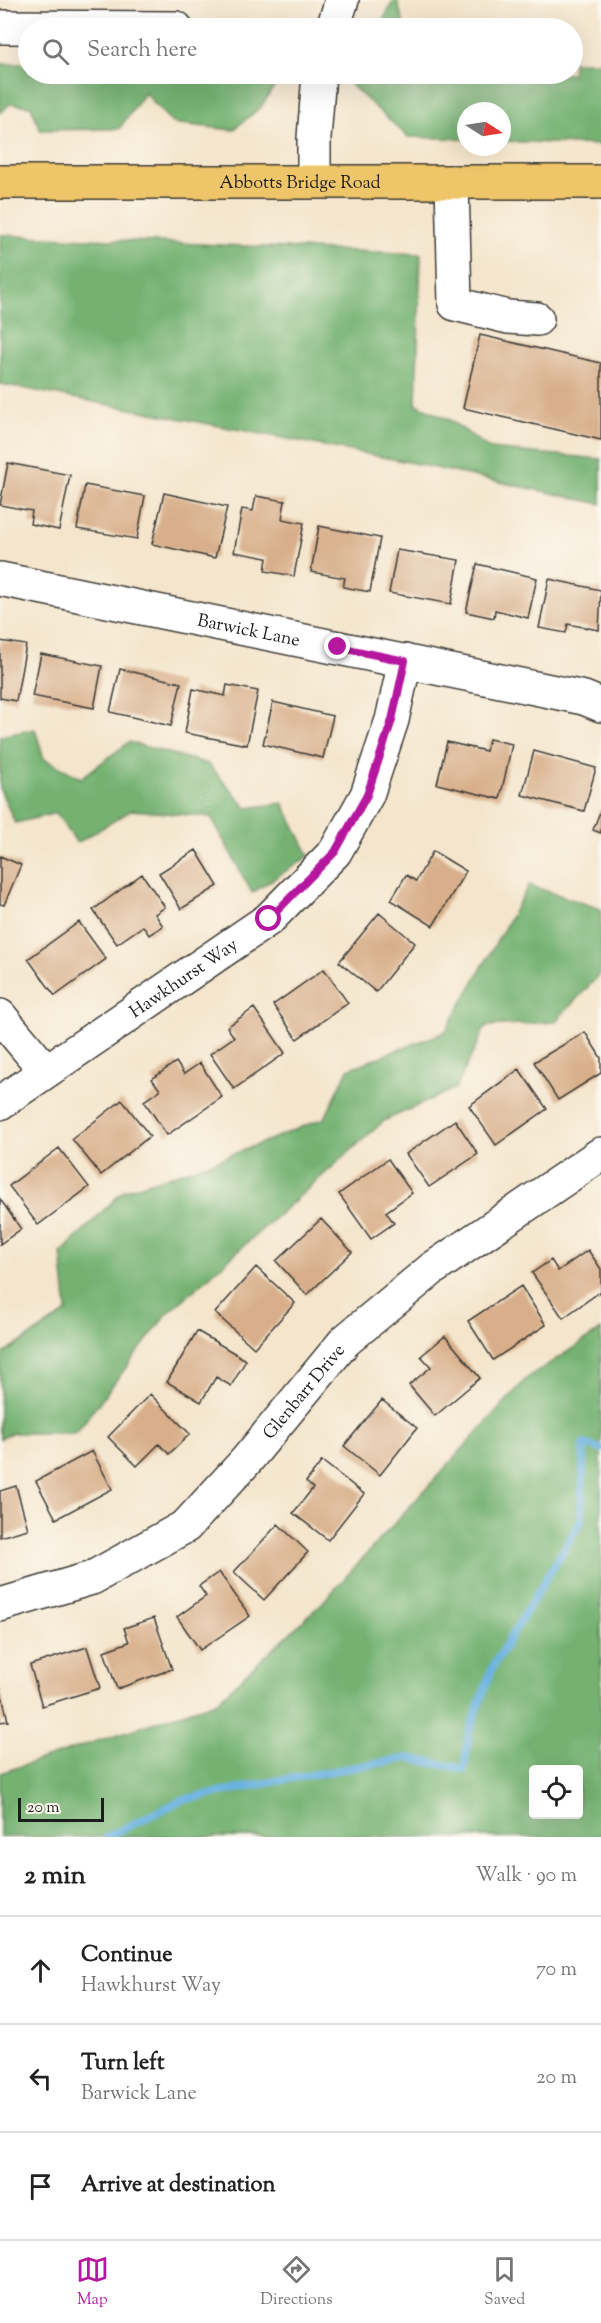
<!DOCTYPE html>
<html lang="en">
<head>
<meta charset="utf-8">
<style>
  :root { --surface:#fff; --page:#f6f6f6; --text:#222; --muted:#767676; --line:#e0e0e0; --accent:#b5179e }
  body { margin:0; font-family:"Sorts Mill Goudy",serif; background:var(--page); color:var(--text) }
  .controls { position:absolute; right:18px; bottom:18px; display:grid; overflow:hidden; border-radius:6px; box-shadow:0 6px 24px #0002 }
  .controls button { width:54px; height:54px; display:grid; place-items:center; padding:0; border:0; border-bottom:2px solid var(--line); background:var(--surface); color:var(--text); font:30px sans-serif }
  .compass { position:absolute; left:457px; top:102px; width:54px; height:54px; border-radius:50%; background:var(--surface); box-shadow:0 6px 24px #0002; rotate:102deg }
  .scale { position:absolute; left:18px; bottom:15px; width:86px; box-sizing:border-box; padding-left:6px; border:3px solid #1c1c1c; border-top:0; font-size:16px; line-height:21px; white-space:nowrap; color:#1c1c1c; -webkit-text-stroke:4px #fbf7ec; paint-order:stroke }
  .stop { position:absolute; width:18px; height:18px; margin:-14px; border:4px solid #b5179e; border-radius:50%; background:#fff }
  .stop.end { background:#b5179e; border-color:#fff; box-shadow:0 2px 6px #0008 }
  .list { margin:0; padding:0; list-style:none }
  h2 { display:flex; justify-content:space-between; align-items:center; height:78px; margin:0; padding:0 24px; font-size:26px }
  h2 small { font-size:20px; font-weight:400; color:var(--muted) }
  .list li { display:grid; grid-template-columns:39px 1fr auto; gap:18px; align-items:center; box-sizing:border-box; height:108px; padding:0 24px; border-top:2px solid var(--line) }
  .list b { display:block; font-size:22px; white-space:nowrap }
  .list p { margin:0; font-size:20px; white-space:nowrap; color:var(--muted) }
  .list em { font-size:20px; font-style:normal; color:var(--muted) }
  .icon { flex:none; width:33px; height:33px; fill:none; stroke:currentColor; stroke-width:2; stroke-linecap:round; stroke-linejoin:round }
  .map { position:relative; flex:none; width:601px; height:1837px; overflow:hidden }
  .search { position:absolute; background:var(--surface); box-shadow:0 6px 24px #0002; left:18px; right:18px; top:18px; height:66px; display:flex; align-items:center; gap:15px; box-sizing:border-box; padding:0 21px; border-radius:33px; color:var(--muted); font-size:22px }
  .sheet { height:402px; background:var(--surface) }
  nav { display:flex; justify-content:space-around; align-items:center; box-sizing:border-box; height:84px; border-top:2px solid var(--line); background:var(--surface); font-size:16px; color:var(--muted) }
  nav a { display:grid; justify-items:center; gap:3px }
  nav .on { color:var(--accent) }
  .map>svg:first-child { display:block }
</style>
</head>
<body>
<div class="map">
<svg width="601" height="1837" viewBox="0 0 601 1837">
  <rect width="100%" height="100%" fill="#fbf7ec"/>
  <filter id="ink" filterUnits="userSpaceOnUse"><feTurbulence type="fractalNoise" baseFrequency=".0167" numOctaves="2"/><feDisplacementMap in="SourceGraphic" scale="12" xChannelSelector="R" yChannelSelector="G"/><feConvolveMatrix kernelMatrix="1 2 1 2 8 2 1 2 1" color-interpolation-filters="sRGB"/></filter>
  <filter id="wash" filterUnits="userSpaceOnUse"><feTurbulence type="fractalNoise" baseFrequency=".008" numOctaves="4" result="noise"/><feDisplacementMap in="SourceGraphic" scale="24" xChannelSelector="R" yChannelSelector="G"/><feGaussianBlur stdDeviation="1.35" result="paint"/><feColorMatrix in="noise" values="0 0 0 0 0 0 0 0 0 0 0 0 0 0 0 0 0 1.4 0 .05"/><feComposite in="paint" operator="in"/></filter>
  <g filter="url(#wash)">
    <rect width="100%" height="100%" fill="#f4e5cc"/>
    <path fill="#75b272" stroke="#486747" stroke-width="1.5" fill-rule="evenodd" d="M394,0H397L405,28H379Z
      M573,62H601V145L502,141V111H466V139L408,137L350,84L356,74H572Z
      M0,64H28V74H280V77L261,107L233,130L172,123L145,93L119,129L40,130L31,106L10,104L0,113Z
      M0,235L421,254L416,404L450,420L490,449L601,459V504L413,463L0,384Z
      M35,729L44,759L81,778L129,742L208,764L247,808L283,803L309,856L252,893L211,817L132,810L77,843L56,813L15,823L0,789V736Z
      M529,885L601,909V973L555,1022L486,1026L456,1088L384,1121L166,1315L76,1433H12L0,1439V1356L67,1312L61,1253L123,1191L210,1163L325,1118L348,1069L445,1032Z
      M601,1330V1837H0V1773L216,1702L321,1604L527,1378ZM534,1770H578V1814H534Z"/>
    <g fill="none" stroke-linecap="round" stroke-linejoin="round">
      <path stroke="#6ab2e1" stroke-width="8" d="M107,1837L182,1800L287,1779L408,1758L464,1769L469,1732L493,1666L581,1521L584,1444L601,1449"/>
    </g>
    <g id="blocks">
      <path fill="#d8af8a" d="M480,335L601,363V440L463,408Z
        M8,463L70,475L59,530L30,524L32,511L0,505Z
        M85,485L145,496L137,539L77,529Z
        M164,493L227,507L215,558L152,544Z
        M256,496L285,501L282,519L304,523L294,576L265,571L267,558L234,552L242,509L253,511Z
        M319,526L380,538L370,592L343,587L345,578L311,572Z
        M397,550L459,560L451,604L389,593Z
        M477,564L537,578L528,618L495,610L494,618L466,612Z
        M549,579L601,590L599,630L568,624L566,633L539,628Z
        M0,641L26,645L16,701L0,698Z
        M41,654L102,666L94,708L32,696Z
        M120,669L181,683L171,726L110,712Z
        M227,685L258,691L247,745L185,733L193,689L225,696Z
        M273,702L333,716L323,758L263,744Z
        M489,739L512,744L500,799L437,784L447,742L486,751Z
        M534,751L596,768L584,811L522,795Z
        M601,809V833L593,830Z
        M196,850L218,886L181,909L159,873Z
        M433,851L466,871L433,926L391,900L406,875L416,881Z
        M0,856L21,865L4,905L0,904Z
        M142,874L165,907L155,914L163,926L149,935L143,926L117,944L93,910Z
        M379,913L415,943L376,992L339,962Z
        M79,922L106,959L55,996L28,959Z
        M324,969L348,1003L297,1039L273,1005Z
        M254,1008L285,1053L234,1089L210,1054L234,1037L227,1027Z
        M585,1032L601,1058V1073L558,1100L534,1062Z
        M176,1062L184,1074L200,1063L222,1097L167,1135L144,1101L160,1090L152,1079Z
        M519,1069L547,1109L496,1145L469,1106Z
        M122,1100L150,1136L101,1175L72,1139Z
        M455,1120L478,1154L429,1187L406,1154Z
        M59,1148L89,1187L38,1225L9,1186Z
        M388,1159L412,1193L386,1212L394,1223L371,1239L339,1194Z
        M0,1199L21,1229L0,1244Z
        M321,1219L352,1252L307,1295L276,1261Z
        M588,1250L601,1269V1291L563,1318L532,1273L551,1260L558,1271Z
        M256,1267L295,1303L254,1348L215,1313Z
        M521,1286L546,1325L493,1360L468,1321Z
        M197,1331L246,1360L231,1386L216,1377L201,1402L167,1382Z
        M445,1336L480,1378L435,1416L409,1385L431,1367L421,1356Z
        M150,1394L190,1434L169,1454L159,1444L137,1466L108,1437Z
        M382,1400L417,1428L380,1475L344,1446Z
        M92,1451L112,1489L56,1519L36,1481Z
        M322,1461L364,1494L328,1540L293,1513L313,1488L306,1482Z
        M16,1486L28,1529L0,1537V1491Z
        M278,1524L308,1552L264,1600L234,1572Z
        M219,1572L250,1616L200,1650L177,1617L206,1596L199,1586Z
        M154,1618L172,1669L117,1689L104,1651L129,1642L124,1628Z
        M87,1647L100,1688L42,1706L30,1665Z
        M0,1686L8,1721L0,1722Z"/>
    </g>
  </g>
  <g filter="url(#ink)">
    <use href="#blocks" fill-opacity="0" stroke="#3c3a36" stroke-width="1.5"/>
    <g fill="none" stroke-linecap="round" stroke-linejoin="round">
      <g stroke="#3c3a36" stroke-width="36">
        <g id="minor">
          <path d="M0,27L176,28"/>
          <path d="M333,28L342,0"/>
          <path d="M314,181V138L319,74"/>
          <path d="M452,182L455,304L508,317L537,319"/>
          <path id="s1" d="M0,579L584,698L601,705"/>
          <path d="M0,1016L46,1071"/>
          <path id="s2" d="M0,1103L269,919L335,852L367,795L392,720L405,661"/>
          <path id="s3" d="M0,1605L92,1578L186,1526L246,1461L345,1341L432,1269L601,1154"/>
        </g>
      </g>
      <g stroke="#3c3a36" stroke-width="36">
        <g id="major">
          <path id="s4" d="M0,182H601"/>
        </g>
      </g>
      <use href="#minor" stroke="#fff" stroke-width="33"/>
      <use href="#major" stroke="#eec569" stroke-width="33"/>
    </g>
  </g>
  <g fill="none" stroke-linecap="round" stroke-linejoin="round" filter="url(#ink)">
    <path stroke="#b5179e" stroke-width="8" d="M269,919L335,852L367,795L392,720L405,661L338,647"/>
  </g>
  <g text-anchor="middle" stroke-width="4.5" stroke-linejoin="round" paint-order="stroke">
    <g font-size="18" fill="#1c1c1c" stroke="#fbf7ec">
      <text dy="6" stroke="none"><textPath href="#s4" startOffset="300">Abbotts Bridge Road</textPath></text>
      <text dy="6" stroke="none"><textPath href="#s1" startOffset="254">Barwick Lane</textPath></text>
      <text dy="6" stroke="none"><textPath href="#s2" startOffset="222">Hawkhurst Way</textPath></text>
      <text dy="6" stroke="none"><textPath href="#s3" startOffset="382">Glenbarr Drive</textPath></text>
    </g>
  </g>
</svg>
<div class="controls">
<button><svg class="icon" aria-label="locate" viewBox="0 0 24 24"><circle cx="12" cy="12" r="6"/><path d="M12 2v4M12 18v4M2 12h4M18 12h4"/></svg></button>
</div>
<svg class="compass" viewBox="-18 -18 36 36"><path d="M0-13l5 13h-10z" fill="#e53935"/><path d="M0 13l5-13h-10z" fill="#767676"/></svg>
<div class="scale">20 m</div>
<div class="stop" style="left:269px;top:919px"></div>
<div class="stop end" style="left:338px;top:647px"></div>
<div class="search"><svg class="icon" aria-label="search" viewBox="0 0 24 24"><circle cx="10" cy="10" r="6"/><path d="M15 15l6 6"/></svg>Search here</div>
</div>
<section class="sheet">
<h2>2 min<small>Walk · 90 m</small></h2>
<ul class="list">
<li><svg class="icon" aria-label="ahead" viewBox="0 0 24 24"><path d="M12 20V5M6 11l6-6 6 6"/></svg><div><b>Continue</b><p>Hawkhurst Way</p></div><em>70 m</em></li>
<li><svg class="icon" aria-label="left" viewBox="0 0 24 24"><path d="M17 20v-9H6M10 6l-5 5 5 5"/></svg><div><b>Turn left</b><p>Barwick Lane</p></div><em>20 m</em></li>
<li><svg class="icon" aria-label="arrive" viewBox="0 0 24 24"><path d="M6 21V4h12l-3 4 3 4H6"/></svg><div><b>Arrive at destination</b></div></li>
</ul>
</section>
<nav>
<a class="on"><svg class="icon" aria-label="map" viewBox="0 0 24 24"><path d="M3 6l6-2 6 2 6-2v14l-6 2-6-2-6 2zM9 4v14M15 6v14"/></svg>Map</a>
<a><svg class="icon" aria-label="directions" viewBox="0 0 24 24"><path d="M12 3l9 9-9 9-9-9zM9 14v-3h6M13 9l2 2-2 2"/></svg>Directions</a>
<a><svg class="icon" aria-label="saved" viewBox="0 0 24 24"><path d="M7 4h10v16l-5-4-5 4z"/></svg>Saved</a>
</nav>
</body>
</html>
